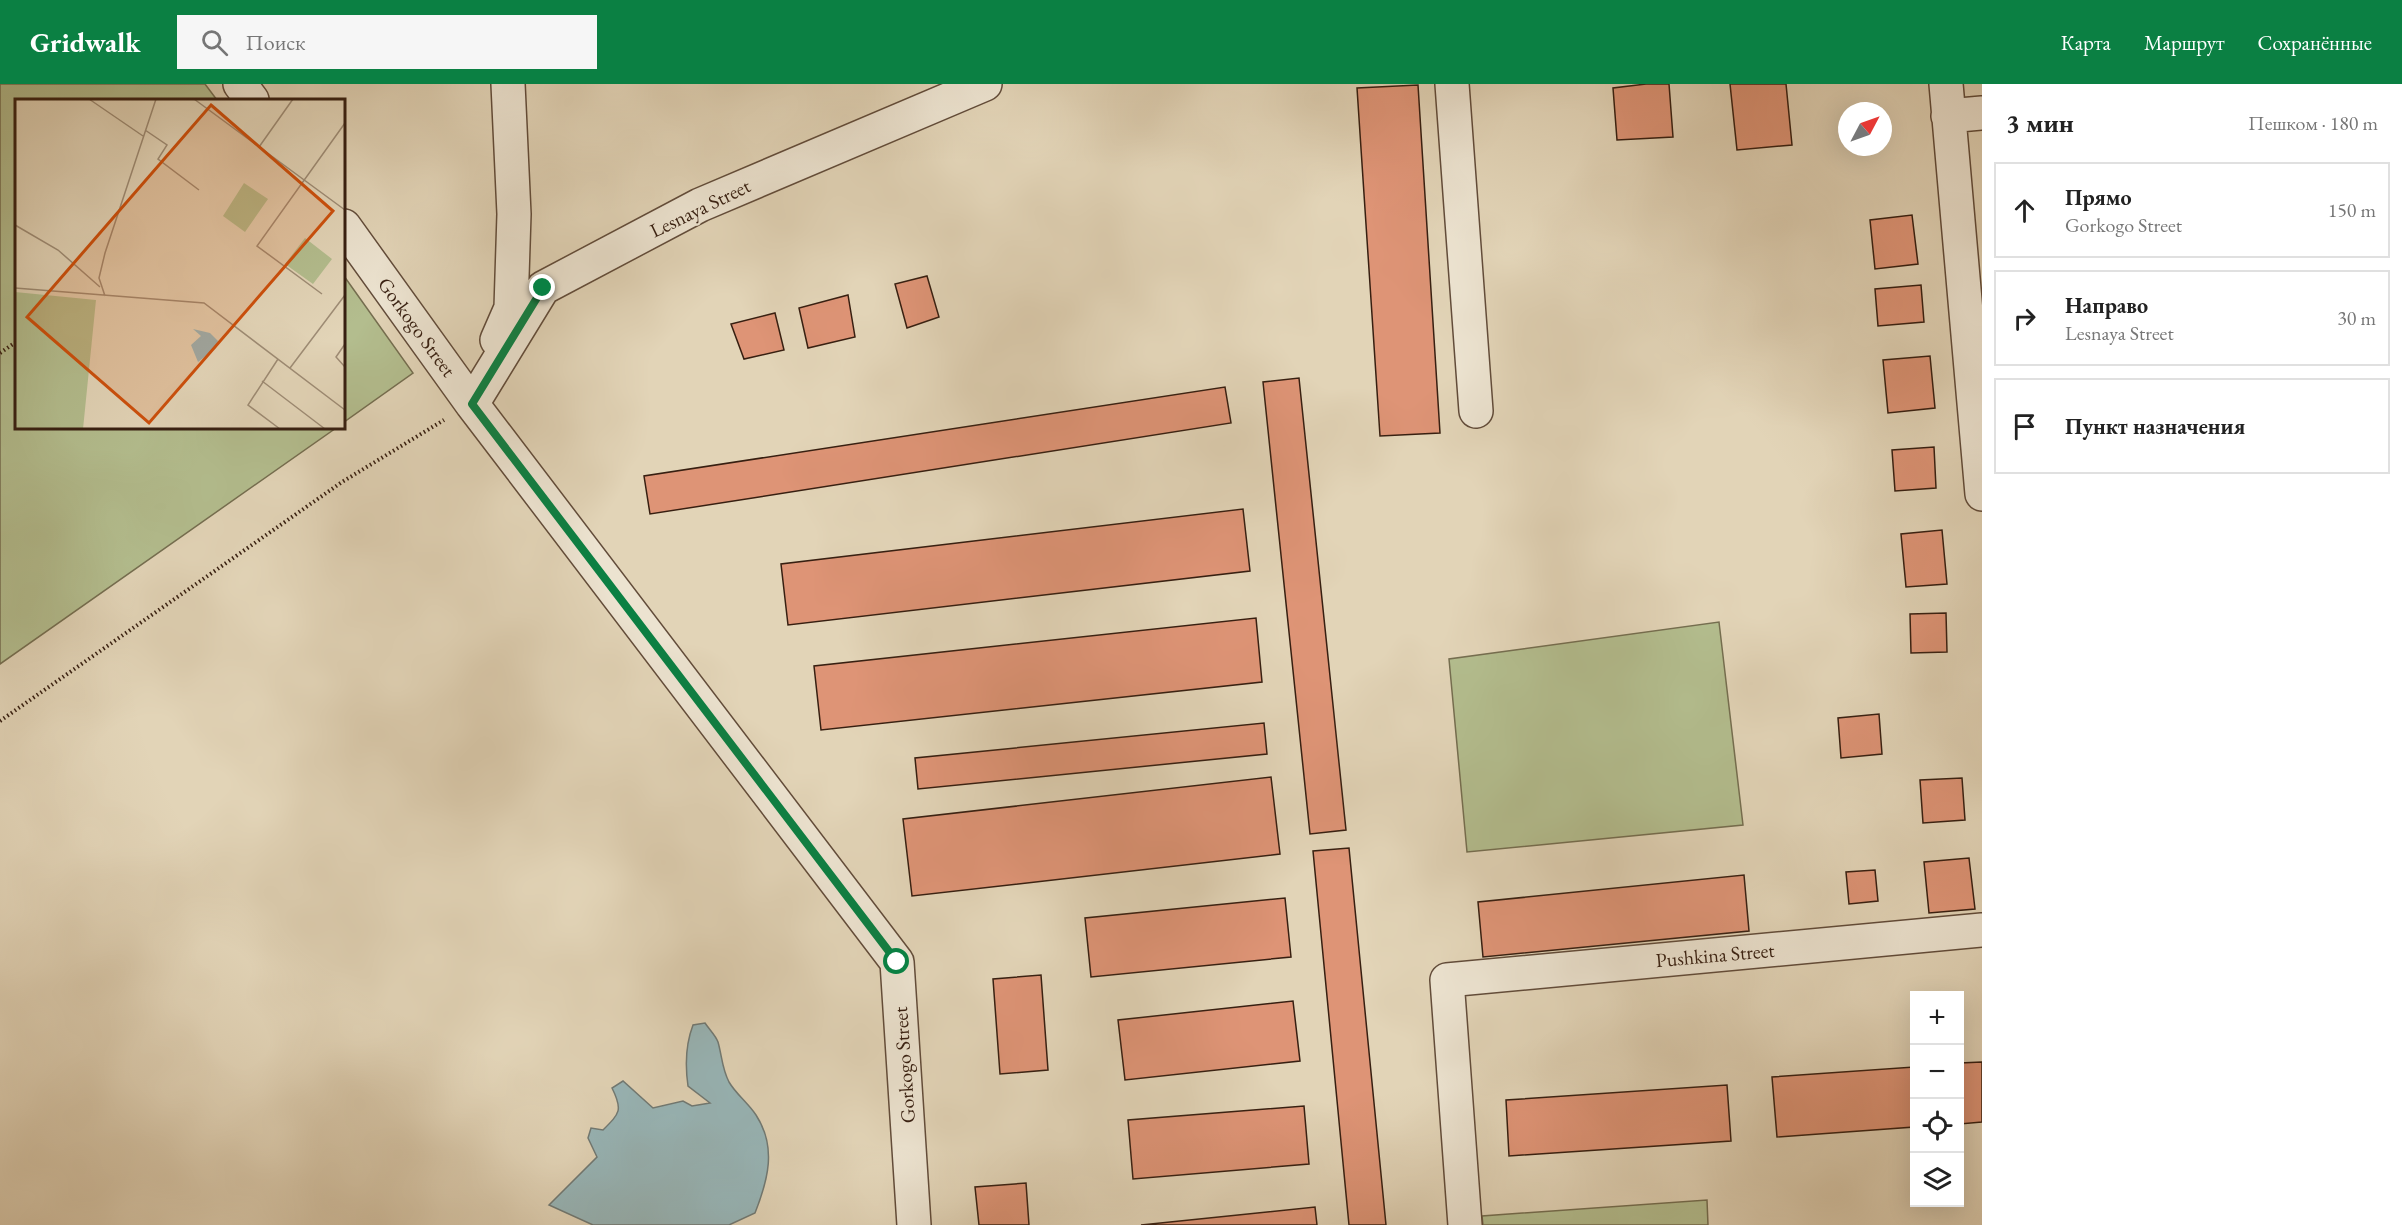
<!DOCTYPE html>
<html lang="ru">
<head>
<meta charset="utf-8">
<style>
  :root { --surface:#fff; --page:#f6f6f6; --text:#222; --muted:#767676; --line:#e0e0e0; --accent:#0b8043 }
  body { margin:0; font-family:"EB Garamond",serif; background:var(--page); color:var(--text) }
  .controls { position:absolute; right:18px; bottom:18px; display:grid; overflow:hidden; border-radius:0px; box-shadow:0 6px 24px #0002 }
  .controls button { width:54px; height:54px; display:grid; place-items:center; padding:0; border:0; border-bottom:2px solid var(--line); background:var(--surface); color:var(--text); font:30px sans-serif }
  .compass { position:absolute; left:1838px; top:18px; width:54px; height:54px; border-radius:50%; background:var(--surface); box-shadow:0 6px 24px #0002; rotate:49deg }
  .stop { position:absolute; width:18px; height:18px; margin:-14px; border:4px solid #0b8043; border-radius:50%; background:#fff }
  .stop.end { background:#0b8043; border-color:#fff; box-shadow:0 2px 6px #0008 }
  .list { margin:0; padding:0; list-style:none }
  h2 { display:flex; justify-content:space-between; align-items:center; height:78px; margin:0; padding:0 24px; font-size:26px }
  h2 small { font-size:20px; font-weight:400; color:var(--muted) }
  .list li { display:grid; grid-template-columns:39px 1fr auto; gap:18px; align-items:center; box-sizing:border-box; height:96px; margin:0 12px 12px; padding:0 12px; border:2px solid var(--line); border-radius:0px }
  .list b { display:block; font-size:22px; white-space:nowrap }
  .list p { margin:0; font-size:20px; white-space:nowrap; color:var(--muted) }
  .list em { font-size:20px; font-style:normal; color:var(--muted) }
  .icon { flex:none; width:33px; height:33px; fill:none; stroke:currentColor; stroke-width:2; stroke-linecap:round; stroke-linejoin:round }
  .map { position:relative; flex:none; width:1982px; height:1141px; overflow:hidden }
  header { display:flex; align-items:center; gap:36px; box-sizing:border-box; height:84px; padding:0 30px; background:var(--accent); color:#fff }
  header strong { font-size:28px }
  nav { display:flex; gap:33px; margin-inline-start:auto; font-size:21px }
  .search { width:420px; height:54px; background:var(--page); display:flex; align-items:center; gap:15px; box-sizing:border-box; padding:0 21px; border-radius:0px; color:var(--muted); font-size:22px }
  main { display:flex }
  aside { flex:1; background:var(--surface) }
  .map>svg:first-child { display:block }
</style>
</head>
<body>
<header>
<strong>Gridwalk</strong>
<div class="search"><svg class="icon" aria-label="search" viewBox="0 0 24 24"><circle cx="10" cy="10" r="6"/><path d="M15 15l6 6"/></svg>Поиск</div>
<nav><a>Карта</a><a>Маршрут</a><a>Сохранённые</a></nav>
</header>
<main>
<div class="map">
<svg width="1982" height="1141" viewBox="0 0 1982 1141">
  <rect width="100%" height="100%" fill="#e2d4b7"/>
  <filter id="stains"><feTurbulence type="fractalNoise" baseFrequency=".00333" numOctaves="4"/><feColorMatrix values="0 0 0 0 .2 0 0 0 0 .09 0 0 0 0 .02 0 0 0 .5 -.17"/></filter>
  <radialGradient id="worn" r=".72"><stop offset=".6" stop-color="#630" stop-opacity="0"/><stop offset="1" stop-color="#630" stop-opacity=".3"/></radialGradient>
  <path fill="#b3bd8e" stroke="#756e50" stroke-width="1.5" d="M0,0H205L217,16H16V344H336L0,580Z
    M344,192L413,289L344,338Z
    M1719,538L1743,741L1467,768L1449,575Z
    M1707,1116L1708,1141H1483L1482,1132Z"/>
  <path fill="#98b6b8" stroke="#717a75" stroke-width="1.5" d="M705,939C709,945 716,952 718,958C722,972 722,985 729,998C736,1010 748,1019 756,1031C777,1063 768,1096 755,1129L729,1141H593L549,1121L597,1073L588,1054L591,1044L603,1046C620,1029 623,1026 612,1004L623,997L653,1024L683,1017L692,1022L710,1019L688,1002C685,981 685,962 693,941Z"/>
  <path fill="#de9476" stroke="#371f11" stroke-width="1.5" d="M1646,0H1669L1673,53L1617,56L1613,4Z
    M1730,0H1786L1792,61L1737,66Z
    M1418,1L1440,349L1380,352L1357,4Z
    M1912,131L1918,180L1875,185L1870,136Z
    M927,192L939,233L907,244L895,200Z
    M1921,201L1924,238L1878,242L1875,205Z
    M848,211L855,253L808,264L799,224Z
    M775,229L784,266L744,275L731,240Z
    M1930,272L1935,324L1888,329L1883,276Z
    M1299,294L1346,746L1310,750L1263,298Z
    M1225,303L1231,339L650,430L644,392Z
    M1934,363L1936,404L1895,407L1892,366Z
    M1243,425L1250,487L788,541L781,480Z
    M1942,446L1947,500L1906,503L1901,450Z
    M1946,529L1947,568L1911,569L1910,530Z
    M1256,534L1262,598L821,646L814,582Z
    M1879,630L1882,670L1841,674L1838,634Z
    M1264,639L1267,670L918,705L915,674Z
    M1271,693L1280,770L912,812L903,735Z
    M1962,694L1965,736L1923,739L1920,696Z
    M1349,764L1386,1141H1349L1313,767Z
    M1969,774L1975,825L1929,829L1924,778Z
    M1875,786L1878,817L1849,820L1846,788Z
    M1744,791L1749,847L1483,873L1478,818Z
    M1285,814L1291,873L1091,893L1085,834Z
    M1041,891L1048,986L1000,990L993,895Z
    M1293,917L1300,977L1125,996L1118,936Z
    M1982,978V1038L1960,1040V979Z
    M1914,983V1043L1777,1053L1772,993Z
    M1727,1001L1731,1057L1509,1072L1506,1016Z
    M1304,1022L1309,1080L1133,1095L1128,1036Z
    M1026,1099L1029,1141H979L975,1103Z
    M1315,1123L1317,1141H1141Z"/>
  <g fill="none" stroke-linecap="round" stroke-linejoin="round">
    <g stroke="#624c3a" stroke-width="36">
      <path id="minor" d="M240,0L252,16
        M1452,0L1476,327
        M1946,0L1982,410
        M1948,32L1982,29
        M344,142L472,320L897,878L914,1141
        M497,256L511,224L514,130L508,0
        M472,320L543,204L700,121L985,0
        M1465,1141L1447,896L1982,846"/>
    </g>
    <path stroke="#371f11" stroke-width="4" stroke-dasharray="1.5 3" stroke-linecap="butt" d="M0,269L16,258
      M0,637L342,398L444,336"/>
    <use href="#minor" stroke="#ece3d0" stroke-width="33"/>
  </g>
  <g fill="none" stroke-linecap="round" stroke-linejoin="round">
    <path stroke="#0b8043" stroke-width="8" d="M543,204L472,320L897,878"/>
  </g>
  <g text-anchor="middle" stroke-width="4.5" stroke-linejoin="round" paint-order="stroke">
    <g font-size="20" fill="#371f11" stroke="#ece3d0">
      <text transform="translate(700 124) rotate(-26)" y="7">Lesnaya Street</text>
      <text transform="translate(417 243) rotate(54)" y="7">Gorkogo Street</text>
      <text transform="translate(1715 871) rotate(-5)" y="7">Pushkina Street</text>
      <text transform="translate(904 981) rotate(-94)" y="7">Gorkogo Street</text>
    </g>
  </g>
  <g transform="translate(15 15)">
    <rect width="330" height="330" fill="#e2d4b7"/>
    <path d="M229,84L253,100L230,133L208,117ZM290,139L317,160L298,185L270,165ZM0,193L81,201L68,330H0Z" fill="#b3bd8e"/>
    <path d="M178,230L195,234L203,242L201,249L183,263L176,246L186,237Z" fill="#98b6b8"/>
    <path fill="none" stroke="#9e8c75" stroke-width="1.5" d="M74,0L128,37M179,0L330,111M130,31L152,46L143,60L184,91M244,48L278,0M0,126L43,151L85,188M0,189L189,204L330,311M307,195L242,147L330,24M90,197L84,179L90,154L141,0M330,245L321,258L330,268M263,260L233,306L265,330M275,269L330,196M247,282L310,330"/>
    <path fill="#cd500d" fill-opacity="0.15" stroke="#cd500d" stroke-width="3" d="M196,6L318,112L134,324L12,218Z"/>
    <rect width="330" height="330" fill="none" stroke="#371f11" stroke-width="3"/>
  </g>
  <rect width="100%" height="100%" filter="url(#stains)"/>
  <rect width="100%" height="100%" fill="url(#worn)"/>
</svg>
<div class="controls">
<button>+</button>
<button>−</button>
<button><svg class="icon" aria-label="locate" viewBox="0 0 24 24"><circle cx="12" cy="12" r="6"/><path d="M12 2v4M12 18v4M2 12h4M18 12h4"/></svg></button>
<button><svg class="icon" aria-label="layers" viewBox="0 0 24 24"><path d="M12 4l9 5-9 5-9-5zM3 14l9 5 9-5"/></svg></button>
</div>
<svg class="compass" viewBox="-18 -18 36 36"><path d="M0-13l5 13h-10z" fill="#e53935"/><path d="M0 13l5-13h-10z" fill="#767676"/></svg>
<div class="stop" style="left:897px;top:878px"></div>
<div class="stop end" style="left:543px;top:204px"></div>
</div>
<aside>
<h2>3 мин<small>Пешком · 180 m</small></h2>
<ul class="list">
<li><svg class="icon" aria-label="ahead" viewBox="0 0 24 24"><path d="M12 20V5M6 11l6-6 6 6"/></svg><div><b>Прямо</b><p>Gorkogo Street</p></div><em>150 m</em></li>
<li><svg class="icon" aria-label="right" viewBox="0 0 24 24"><path d="M7 20v-9h11M14 6l5 5-5 5"/></svg><div><b>Направо</b><p>Lesnaya Street</p></div><em>30 m</em></li>
<li><svg class="icon" aria-label="arrive" viewBox="0 0 24 24"><path d="M6 21V4h12l-3 4 3 4H6"/></svg><div><b>Пункт назначения</b></div></li>
</ul>
</aside>
</main>
</body>
</html>
